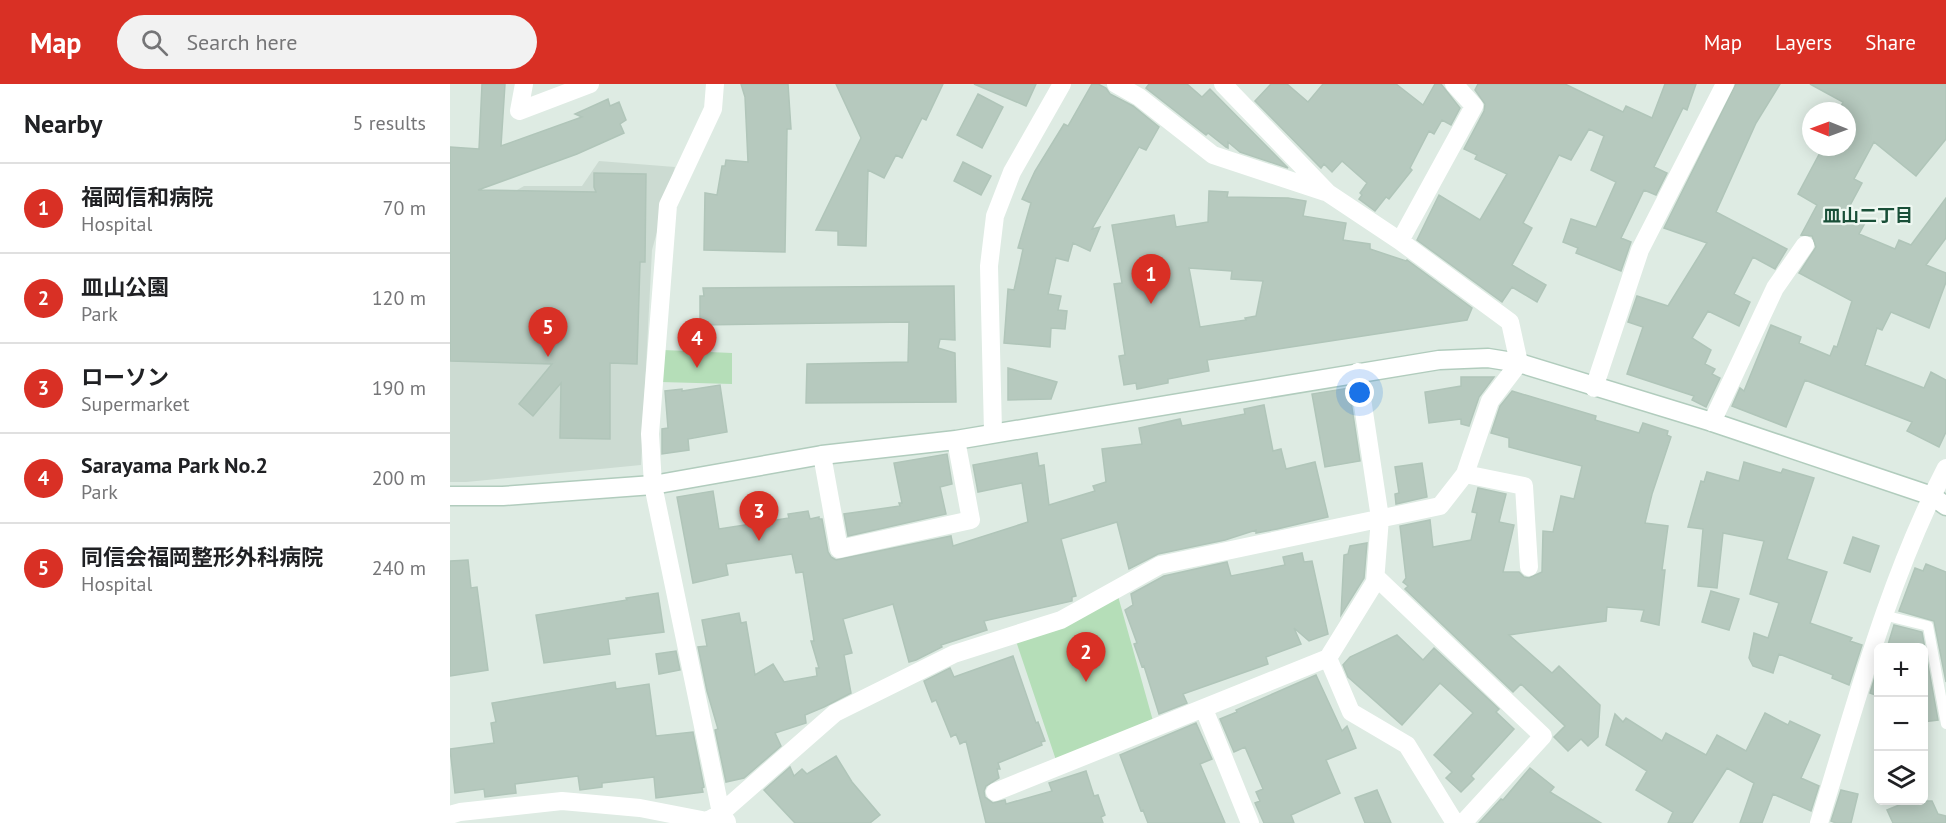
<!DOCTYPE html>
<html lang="en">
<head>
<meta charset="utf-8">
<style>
  :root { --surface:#fff; --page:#f2f2f2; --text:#202124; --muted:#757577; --line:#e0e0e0; --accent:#d93025 }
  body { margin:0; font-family:"PT Sans","Noto Sans JP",sans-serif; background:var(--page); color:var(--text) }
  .controls { position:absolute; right:18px; bottom:18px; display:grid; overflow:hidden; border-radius:9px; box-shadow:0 3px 15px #0003 }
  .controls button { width:54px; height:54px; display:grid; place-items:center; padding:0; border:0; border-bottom:2px solid var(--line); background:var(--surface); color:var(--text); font:30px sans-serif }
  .compass { position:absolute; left:1352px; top:18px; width:54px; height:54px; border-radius:50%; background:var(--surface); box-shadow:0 3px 15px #0003; rotate:271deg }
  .you { position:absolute; left:910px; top:309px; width:21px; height:21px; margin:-15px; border:4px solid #fff; border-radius:50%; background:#1a73e8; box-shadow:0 0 0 9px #1a73e833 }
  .badge { display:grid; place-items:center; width:39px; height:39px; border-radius:50%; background:var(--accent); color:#fff; font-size:20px; font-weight:700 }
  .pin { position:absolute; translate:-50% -50px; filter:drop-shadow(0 2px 3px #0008) }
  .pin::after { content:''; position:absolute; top:32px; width:21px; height:18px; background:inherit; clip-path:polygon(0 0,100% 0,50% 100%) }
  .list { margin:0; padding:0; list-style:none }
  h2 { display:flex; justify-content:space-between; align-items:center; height:78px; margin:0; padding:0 24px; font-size:26px }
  h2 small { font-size:20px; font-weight:400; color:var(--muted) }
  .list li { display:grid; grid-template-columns:39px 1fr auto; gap:18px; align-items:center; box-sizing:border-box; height:90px; padding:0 24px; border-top:2px solid var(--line) }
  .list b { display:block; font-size:22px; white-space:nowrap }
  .list p { margin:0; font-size:20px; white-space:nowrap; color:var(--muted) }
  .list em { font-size:20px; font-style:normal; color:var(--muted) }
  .icon { flex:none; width:33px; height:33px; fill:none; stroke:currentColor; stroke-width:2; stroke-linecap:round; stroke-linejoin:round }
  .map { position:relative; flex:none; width:1496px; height:739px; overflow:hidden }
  header { display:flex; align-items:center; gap:36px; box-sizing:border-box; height:84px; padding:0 30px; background:var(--accent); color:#fff }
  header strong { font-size:28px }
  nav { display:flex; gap:33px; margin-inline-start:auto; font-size:21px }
  .search { width:420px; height:54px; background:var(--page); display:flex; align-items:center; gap:15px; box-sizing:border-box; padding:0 21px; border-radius:33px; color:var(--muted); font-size:22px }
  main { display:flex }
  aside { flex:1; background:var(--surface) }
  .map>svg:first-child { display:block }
</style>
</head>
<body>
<header>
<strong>Map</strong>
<div class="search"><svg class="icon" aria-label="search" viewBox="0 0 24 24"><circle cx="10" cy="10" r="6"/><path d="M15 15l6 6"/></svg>Search here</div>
<nav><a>Map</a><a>Layers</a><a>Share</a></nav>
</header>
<main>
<aside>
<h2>Nearby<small>5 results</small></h2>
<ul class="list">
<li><span class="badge">1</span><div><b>福岡信和病院</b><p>Hospital</p></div><em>70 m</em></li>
<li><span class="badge">2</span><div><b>皿山公園</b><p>Park</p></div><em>120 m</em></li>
<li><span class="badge">3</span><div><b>ローソン</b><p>Supermarket</p></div><em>190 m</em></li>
<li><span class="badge">4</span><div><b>Sarayama Park No.2</b><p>Park</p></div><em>200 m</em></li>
<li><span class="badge">5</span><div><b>同信会福岡整形外科病院</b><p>Hospital</p></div><em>240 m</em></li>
</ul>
</aside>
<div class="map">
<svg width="1496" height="739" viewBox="0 0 1496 739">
  <rect width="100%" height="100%" fill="#deebe3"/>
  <path fill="#ccdbd2" d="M149,77L225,83L202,166L191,381L16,398H0V115L55,113L74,102H132Z"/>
  <path fill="#b5deb8" d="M213,266L282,269V300L211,298Z
    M666,505L705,644L608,682L564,551Z"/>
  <path fill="#b6c9be" stroke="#b0c5b9" stroke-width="1.5" fill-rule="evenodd" d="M32,0H55L51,62L132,33L125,30L158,15L160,22L169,18L176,36L170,40L174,49L127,70L28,106L146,108L144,103V89L196,90L195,178H190L187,280L160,279V355L110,354L111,299L83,332L69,320L102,280L0,277V63L29,65Z
    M291,0H338L341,45H337L335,168L254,166L255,109L267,111L272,82H275L276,76L298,78L295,13Z
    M386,0H493L476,36L472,34L452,74L446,71L434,94L418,86L416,162L388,161V147L366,146L411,54Z
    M524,0H586L576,22Z
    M642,0H648L656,4L660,10L683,22L709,43L696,66L689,63L642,145L650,143L640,167L623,159L618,177L606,174L598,210L611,212L608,226L617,227L615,245L601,244L600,263L554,259L558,205L564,206L573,165L568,164L581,119L572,115L585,87L614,40L618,42Z
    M699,0H737L752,13L760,5L838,84L790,68L778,58V64L776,63L758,49L756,51L696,4Z
    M821,0H837L858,18L873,0H946L973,21L985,0H991L1010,24L1001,41L992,36L984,50L979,47L960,84L962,86L939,115L936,113L925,127L909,115L912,111L910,109L917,99L892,77L882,88L874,80L871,84L805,17Z
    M1028,0H1115L1173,28L1176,22L1202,34L1215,0H1246L1237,26L1233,24L1204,83L1217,89L1206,111L1194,106L1171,154L1181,158L1171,187L1126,169L1128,164L1113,158L1121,135L1146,143L1166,98L1141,86L1154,52L1139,45L1121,76L1109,71L1073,139L1082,144L1062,181L1096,201L1087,218L1062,203L1052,218L967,156L989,111L1030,136L1057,90L1025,75L1027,71L1014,65L1034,27L1035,20L1025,6Z
    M1286,0H1330L1306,39L1266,128L1337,165L1325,185L1303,173L1284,210L1300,218L1289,242L1258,227L1242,254L1261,266L1255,280L1265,285L1262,290L1270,294L1256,323L1242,316L1244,312L1177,290L1193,243L1178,238L1187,212L1218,222L1257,159L1214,144Z
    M1360,0H1496V55L1466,92L1424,58L1404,95L1412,99L1396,129L1415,139L1409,150L1445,165L1449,156L1461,161L1496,114V154L1476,181L1496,189V198L1479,244L1441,228L1432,246L1427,244L1415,281L1474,304L1481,288L1496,296V348L1489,363L1457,347L1462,338L1355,296L1336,343L1282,322L1290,304L1294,307L1321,241L1351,253L1349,259L1380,272L1384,262L1387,263L1402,217L1349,189L1366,163L1362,152L1351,151L1367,121L1348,110L1373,63H1397V27H1389L1393,18Z
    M528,10L553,23L532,64L507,51Z
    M513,78L541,92L531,111L504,97Z
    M759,107L778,108L777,113L838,114L856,117L853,132L896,139L893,156L920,160V165L956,177L957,176L1022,224L1017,236L757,276L759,287L718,295V299L687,305L686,299L674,301L669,272L675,271L664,200L672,199L662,141L724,131L726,143L758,138ZM739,184L782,187L781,195L813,197L806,232L795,234L796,236L750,243Z
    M504,202L505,256L490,255L488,264L505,269L506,318L356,319L357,280L458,278L459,238L250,241V212H254L253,204Z
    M558,284L607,298L601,315L558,316Z
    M1011,293H1044L1029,313L1019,342L1011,340V335L979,339L975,308L1011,302Z
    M270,301L277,348L238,355L239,366L212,370V345L218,344L215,307L232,305V307Z
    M899,304L910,377L875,383L862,310Z
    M1062,307L1146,332L1145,336L1189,349L1193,339L1218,347L1217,351L1221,353L1202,410L1195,439L1218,442L1212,486H1215L1209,541L1191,537L1194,526L1157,523L1156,537L1059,551L1102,589L1109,582L1150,621L1148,653L1138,662L1131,655L1118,667L1104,653L1115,642L1071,600L1063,608L955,505L958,502L953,498L956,494L950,442L980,436L983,463L1021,456L1027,429L1022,428L1028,404L1056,410L1049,438L1064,441L1053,488H1069L1074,493L1079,494L1092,488L1093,447L1103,448L1111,412L1124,415L1132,382L1059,363V354L1041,349L1050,322Z
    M814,321L823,367L831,365L836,385L865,378L878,433L827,445L806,449V446L775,456L708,470L679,485L667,438L611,455L626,512L622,513V517L534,537L537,546L491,561L492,563L466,576L459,578L443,520L393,535L402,569L394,571L401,609L374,623L355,631L356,639L325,649L331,662L294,694L276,698L265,646L268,645L257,607L248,563L257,562L252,536L289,529L291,539L296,538L305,591L323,580L334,598L367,592L366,584H369L361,557H364L353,488L346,489L342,470L276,480L278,491L243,499L227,413L263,407L269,445L339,434L338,430L358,427L360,435L369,433V435H372L378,468L381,473L386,476L501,452L503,462L578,438L572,399L528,408L523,381L587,369L589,382L594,381L599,421L645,407L643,402L656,398L652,365L692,360L689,344L730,335L732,342L795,330L794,325Z
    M497,370L502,400L490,403L496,430L398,452L394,430L450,422L449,419H452L444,379Z
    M1294,378L1331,389L1333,385L1364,394L1337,475L1377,488L1360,539L1402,554L1400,557L1412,561L1399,601L1382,594L1383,591L1329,570L1323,589L1303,582L1299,574L1304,549L1318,554L1329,519L1300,510L1314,457L1273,449L1267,504L1248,502L1253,445L1238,443L1251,397L1254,398L1257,388L1289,397Z
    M972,379L977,413L946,420L945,410L949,409L945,383Z
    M1403,453L1429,462L1420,488L1394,479Z
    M917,459L914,494L891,531L894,471L898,470L900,462Z
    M852,469L854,478L862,477L878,550L859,557L844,544L851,560L816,573L818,580L733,610L737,619L709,630L694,582L692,583L684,560L687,559L675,526L683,521L681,510L714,492L777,478L781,492L835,481L833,473Z
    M18,476L21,504L27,503L38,586L0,592V477Z
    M1476,480L1496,488V598L1484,537L1449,527L1465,484L1473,487Z
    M1261,507L1289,515L1279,546L1252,538Z
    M208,509L214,548L158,555L160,570L94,579L86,531L177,516L176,514Z
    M1444,541L1472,548L1488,636L1473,638V564H1437Z
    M947,551L973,576L984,564L1049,625L1046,628L1064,645L1021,692L1024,695L1011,708L996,694L1002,688L984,671L1023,629L990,599L952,641L898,593L893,581L900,573Z
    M226,567L230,586L209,590L206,570Z
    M563,572L586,639L588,638L595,657L591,658L592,661L548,679L550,685H547L549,694L536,702L534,707L535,713L543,719L555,716L556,720L602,707L599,699L636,687L644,712L648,711L655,731L651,733L653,739H536L516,657L510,660L506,650L501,653L486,616L482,618L474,597L500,584L504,593Z
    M1428,583V612L1420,609Z
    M866,591L892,647L897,642L906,664L876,676L890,709L841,731L844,739H814L805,719L810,717L806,708L813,705L795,663L784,668L770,635L787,628L786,626Z
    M165,598L166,605L199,600L206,652L243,648L254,703L252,704L253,708L206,714L204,693L152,699V703L130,706L128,692L65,700L66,709L35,713L34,705L5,709L0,665L44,659L41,639L46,638L42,619Z
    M1315,629L1338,641L1340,637L1370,651L1351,694L1369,702L1361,727L1323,710L1312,739H1290L1304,699L1277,684L1242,739H1218L1223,728L1186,706L1197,687L1156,661L1165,630L1173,638L1176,634L1212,657L1216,649L1256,671L1267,651L1296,667Z
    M746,639L762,675L750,680L775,739H698L693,726L691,727L670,671Z
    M386,672L402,698L430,731L420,739H345L314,706L340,683L344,692L352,685L357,690Z
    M1080,684L1104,703L1100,708L1151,739H1029L1051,715L1053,716Z
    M927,706L941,739H915L905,714Z
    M1391,706L1408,710L1401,739H1386L1381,737Z
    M1459,717H1482L1488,730L1496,732V739H1443L1437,726Z"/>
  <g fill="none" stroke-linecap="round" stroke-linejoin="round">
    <g stroke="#b1ccbd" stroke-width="21">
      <path id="secondary" d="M0,412H53L203,401L372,371L506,356L989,276L1038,274L1069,279L1262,338L1482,412L1496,422"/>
    </g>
    <path stroke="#fff" stroke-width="10" d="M1433,531L1478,542L1496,640"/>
    <path stroke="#fff" stroke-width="18" d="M74,0L69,27L140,0
      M265,0L263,25L218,121L200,350L203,401L271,729L277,738
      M666,0L689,13L763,71L875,108
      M950,157L1024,22L1004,0
      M1144,304L1190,166L1275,0
      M1262,338L1325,204L1355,161
      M543,348L539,182L545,132L562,88L612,0
      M372,371L389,465L521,436L506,356
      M1015,390L1074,402L1079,483
      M926,493L1093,652L1013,739
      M878,574L901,628L957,661L1005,739
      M754,625L800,739
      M545,708L878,574L925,498L930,434L908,288
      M0,731L10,728L112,717L190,724L257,737L271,729L385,629L504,570L611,536L710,481L990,422L1015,390L1040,317L1069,279L1060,238L950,157L878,109L773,0
      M1369,739C1406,619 1438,496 1496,384"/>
    <use href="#secondary" stroke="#fff" stroke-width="18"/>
  </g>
  <g text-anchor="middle" stroke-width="4.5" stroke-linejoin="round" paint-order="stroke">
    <g font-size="18" font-weight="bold" fill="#194f38" stroke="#eff8f2">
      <text x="1418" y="138">皿山二丁目</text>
    </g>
  </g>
</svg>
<div class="controls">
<button>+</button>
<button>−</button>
<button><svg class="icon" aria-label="layers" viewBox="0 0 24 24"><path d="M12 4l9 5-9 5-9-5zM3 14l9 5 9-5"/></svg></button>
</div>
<svg class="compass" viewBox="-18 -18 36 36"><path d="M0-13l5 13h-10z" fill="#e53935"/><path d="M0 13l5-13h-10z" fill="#757577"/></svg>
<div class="you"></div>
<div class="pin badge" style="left:701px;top:220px">1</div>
<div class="pin badge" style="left:636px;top:598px">2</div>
<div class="pin badge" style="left:309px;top:457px">3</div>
<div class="pin badge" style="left:247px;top:284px">4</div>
<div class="pin badge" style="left:98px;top:273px">5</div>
</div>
</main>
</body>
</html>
